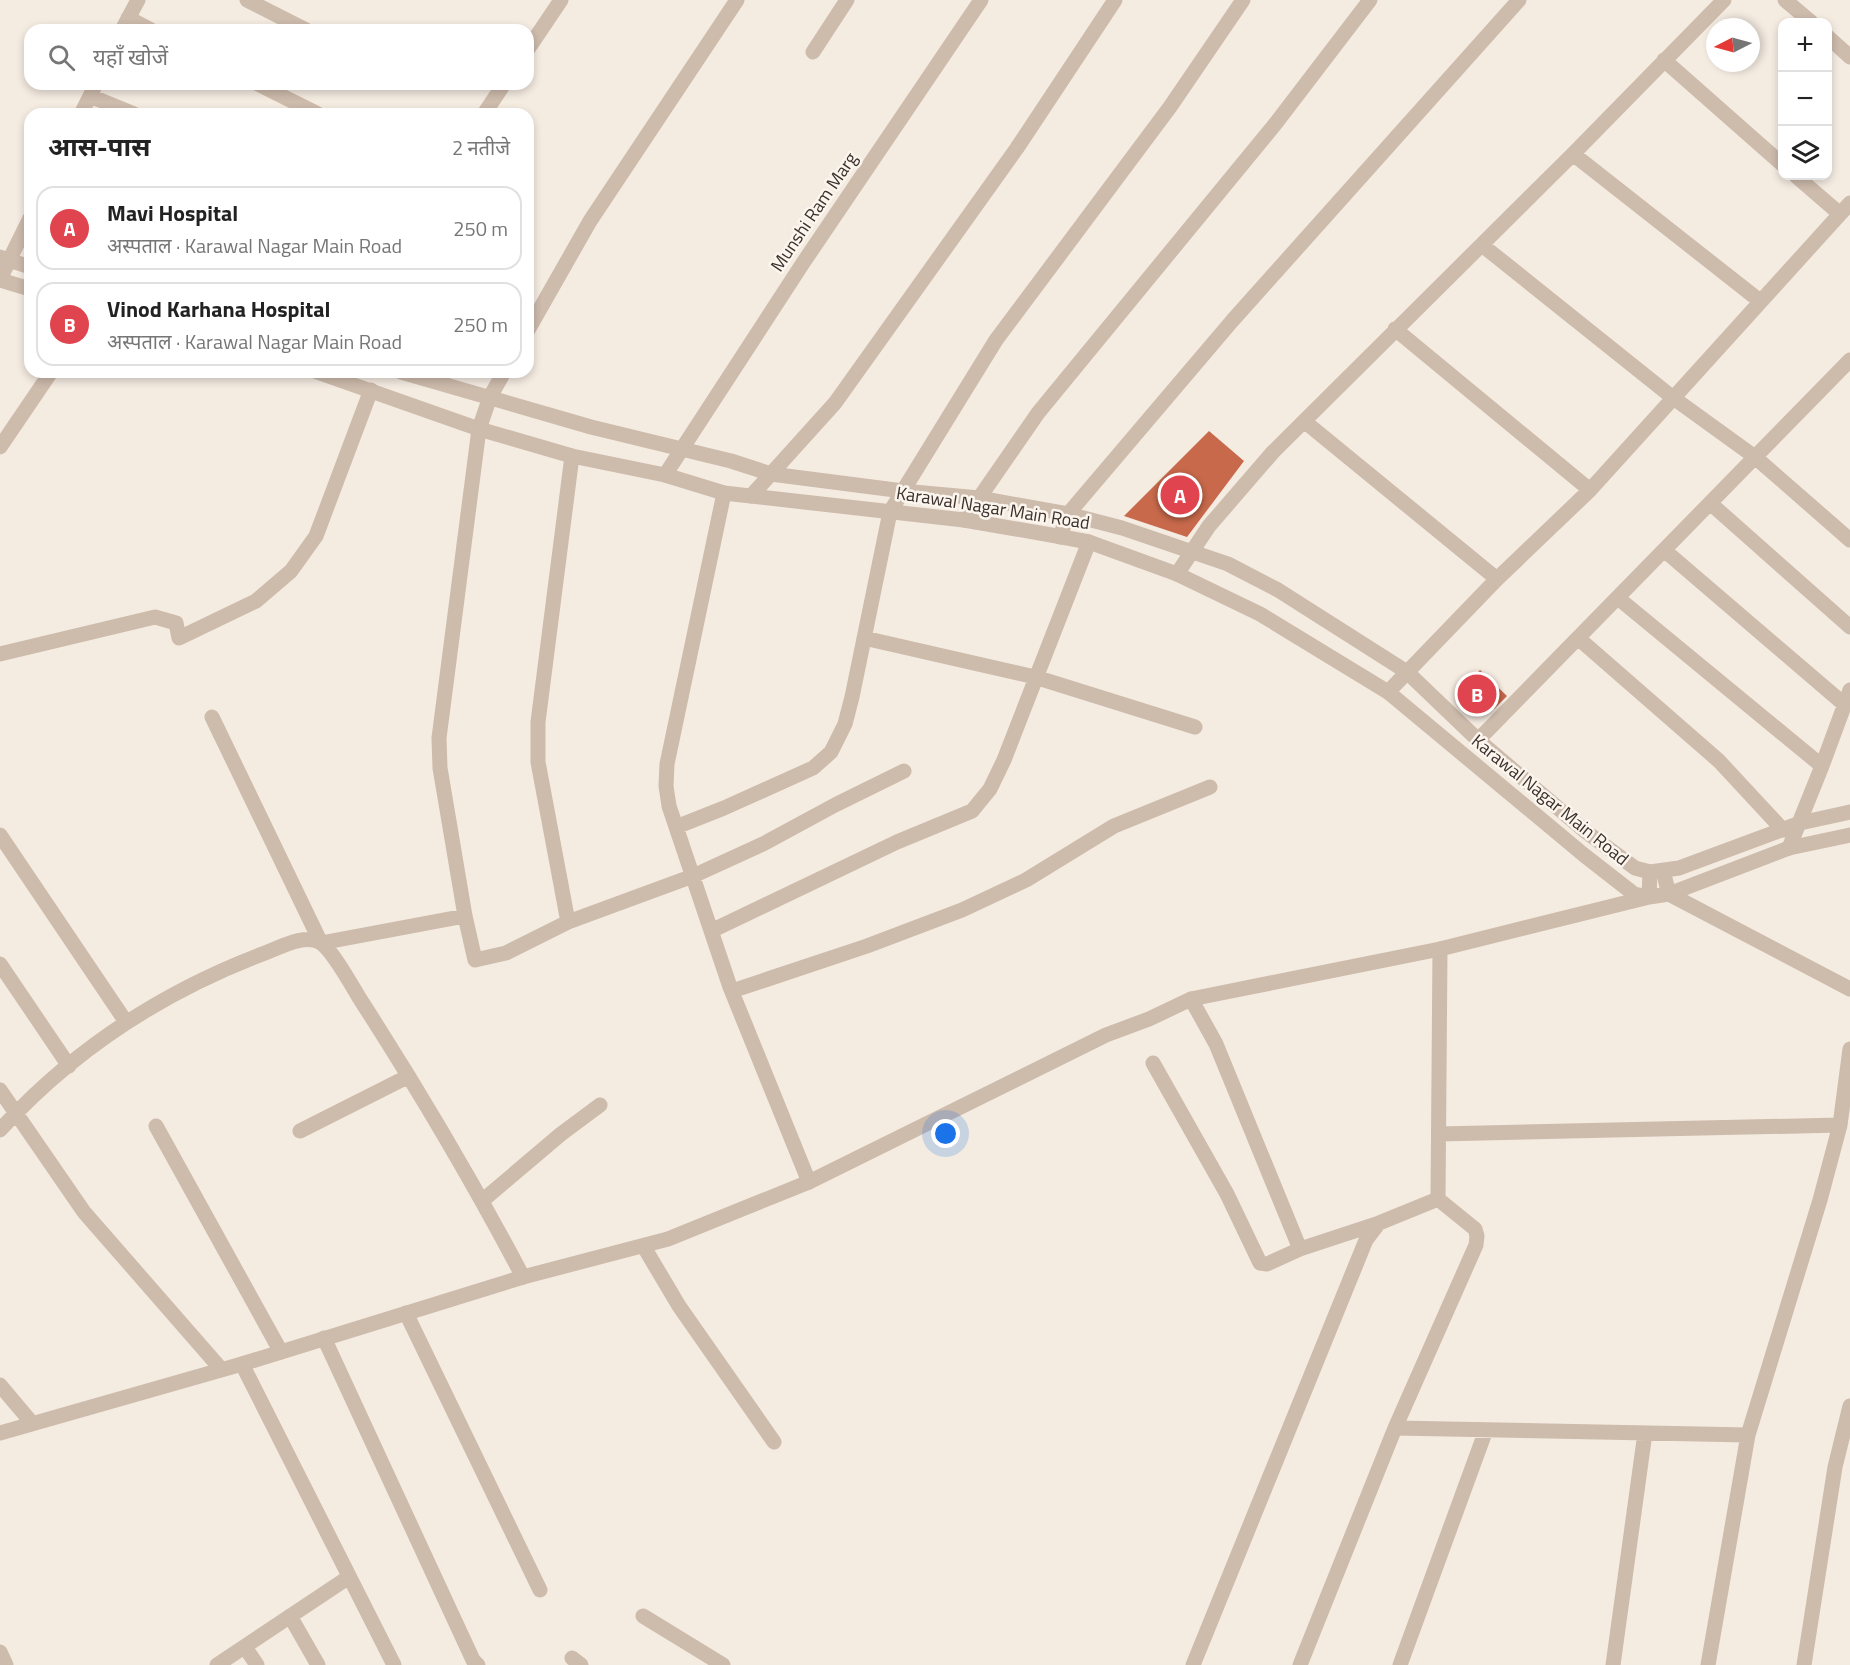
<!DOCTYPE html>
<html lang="hi">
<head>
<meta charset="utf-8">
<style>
  :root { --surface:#fff; --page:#f6f6f6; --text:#222; --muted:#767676; --line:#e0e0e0; --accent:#1f5a5e }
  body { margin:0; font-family:"Titillium Web","Noto Sans Devanagari",sans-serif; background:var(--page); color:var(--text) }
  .controls { position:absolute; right:18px; top:18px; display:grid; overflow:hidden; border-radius:12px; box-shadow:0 3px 9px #0003 }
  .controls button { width:54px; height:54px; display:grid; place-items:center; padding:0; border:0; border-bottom:2px solid var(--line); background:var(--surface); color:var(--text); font:30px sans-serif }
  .compass { position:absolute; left:1706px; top:18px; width:54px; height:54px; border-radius:50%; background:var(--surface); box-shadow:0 3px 9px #0003; rotate:264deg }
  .you { position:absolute; left:946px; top:1134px; width:21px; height:21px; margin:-15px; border:4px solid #fff; border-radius:50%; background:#1a73e8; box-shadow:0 0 0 9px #1a73e833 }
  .badge { display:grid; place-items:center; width:39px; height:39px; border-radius:50%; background:var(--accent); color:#fff; font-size:20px; font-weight:700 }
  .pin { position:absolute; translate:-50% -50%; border:3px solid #fff; box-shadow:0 2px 6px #0006 }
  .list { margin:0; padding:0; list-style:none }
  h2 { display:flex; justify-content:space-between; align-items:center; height:78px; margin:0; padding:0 24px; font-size:26px }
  h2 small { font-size:20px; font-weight:400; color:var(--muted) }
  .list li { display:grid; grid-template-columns:39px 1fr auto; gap:18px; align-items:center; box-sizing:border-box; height:84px; margin:0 12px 12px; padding:0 12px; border:2px solid var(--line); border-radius:18px }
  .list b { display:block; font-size:22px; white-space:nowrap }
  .list p { margin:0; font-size:20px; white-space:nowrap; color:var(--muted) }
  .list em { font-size:20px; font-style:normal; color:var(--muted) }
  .icon { flex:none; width:33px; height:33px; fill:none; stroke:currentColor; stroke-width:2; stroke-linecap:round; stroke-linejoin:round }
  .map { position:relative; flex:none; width:1850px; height:1665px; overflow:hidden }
  .search { position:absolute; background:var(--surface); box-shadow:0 3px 9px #0003; left:24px; top:24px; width:510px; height:66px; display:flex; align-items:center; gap:15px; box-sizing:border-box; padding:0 21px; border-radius:18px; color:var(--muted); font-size:22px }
  .panel { position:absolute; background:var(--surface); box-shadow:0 3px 9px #0003; left:24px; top:108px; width:510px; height:270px; border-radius:18px }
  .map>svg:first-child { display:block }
</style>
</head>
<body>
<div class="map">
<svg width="1850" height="1665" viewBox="0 0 1850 1665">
  <rect width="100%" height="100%" fill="#f4ebe1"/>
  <path fill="#c8694b" d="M1209,431L1244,461L1187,537L1124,516Z
    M1480,670L1507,696L1494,709L1485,701L1473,713L1455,695Z"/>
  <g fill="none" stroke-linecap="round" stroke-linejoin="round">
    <path stroke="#cdbbac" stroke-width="15" d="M247,0L306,30
      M1785,0L1811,22
      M128,18L151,30
      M122,30L138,0
      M1828,37L1850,57
      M528,49L561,0
      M813,52L847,0
      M1664,60L1782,164
      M258,84L318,114
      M90,96L134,114
      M81,114L96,84
      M484,114L504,84
      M1573,154L1760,301
      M1796,176L1840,214
      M1482,245L1672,397L1755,457L1850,540
      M0,279L30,218
      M1395,329L1590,490
      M528,330L590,221L737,0
      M504,372L490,397L479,429L439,738L440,768L465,916L475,960L506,953L568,922L693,876L765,843L835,805L904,771
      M1304,421L1497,579
      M0,447L51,372
      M665,475L803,263L981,0
      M724,493L667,764L666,786L669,806L730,987L809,1182
      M751,496L835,403L1017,148L1115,0
      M1710,503L1850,627
      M964,520L1038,413L1276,123L1370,0
      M1060,537L1068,514L1232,321L1519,0
      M1664,550L1845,705
      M1177,574L1209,526L1273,452L1573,154L1724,0
      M1618,598L1822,766
      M864,638L1035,677L1195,727
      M1578,638L1719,761L1783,830
      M0,654L155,617L176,623L179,638L256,601L291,571L316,536L371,390
      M1388,692L1497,579L1590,490L1850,203
      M212,717L321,943L465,916
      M1478,740L1850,360
      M676,827L724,808L813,768L831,752L845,724L852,697L890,512L996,340L1170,107L1243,0
      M0,835L126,1022
      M1789,848L1822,766L1850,690
      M1663,871L1669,894L1850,989
      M568,922L538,762V722L572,456
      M711,931L897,842L972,811L990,789L1004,760L1089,542
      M0,964L69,1066
      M732,991L867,946L962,910L1026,880L1114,826L1210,787
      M1191,999L1216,1044L1300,1249L1379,1223
      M1153,1063L1227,1194L1260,1263L1267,1264L1300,1249
      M0,1090L84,1212L221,1369
      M156,1126L281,1352
      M0,1130C73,1050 164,991 265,953C281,947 305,933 321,943C333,951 352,986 360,999C418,1089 473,1182 523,1277
      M300,1131L407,1077
      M1439,1134L1840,1125
      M482,1201L561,1134L600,1105
      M644,1247L679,1306L774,1442
      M406,1313L540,1590
      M324,1338L473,1660L478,1665
      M242,1364L394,1665
      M0,1385L32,1423
      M1395,1428L1748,1435
      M290,1616L318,1665
      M643,1616L723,1665
      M245,1647L257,1665
      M0,1652L6,1665
      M572,1658L581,1665
      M217,1665L349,1577
      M1193,1665L1366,1240L1379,1223L1438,1199
      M1300,1665L1395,1428L1476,1245L1477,1236L1475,1229L1438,1199L1440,949
      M1400,1665L1486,1430
      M1613,1665L1645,1433
      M1708,1665L1748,1435L1820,1200L1840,1125L1850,1049
      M1804,1665L1835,1467L1850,1406"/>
    <path stroke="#cdbbac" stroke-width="15" d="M0,257L30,267
      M0,280L30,289
      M317,372L479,429L572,456L665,475L724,493L964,520L1051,535L1089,542L1177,574L1260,614L1388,692L1584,855L1634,894L1649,897L1669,894L1789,848L1850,835
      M401,372L591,427L731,461L771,474L903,491L979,498L1068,514L1122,528L1228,564L1278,590L1407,672L1478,740L1585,831L1635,868L1650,872L1679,868L1800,823L1850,812
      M0,1433L242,1364L523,1277L668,1239L809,1182L1106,1035L1149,1019L1191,999L1440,949L1649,897L1650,872"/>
  </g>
  <g text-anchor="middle" stroke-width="5" stroke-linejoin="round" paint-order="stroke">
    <g font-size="18" fill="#3b302b" stroke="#fbf5ee">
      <text transform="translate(814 212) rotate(-56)" y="6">Munshi Ram Marg</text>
      <text transform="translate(993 508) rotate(9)" y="6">Karawal Nagar Main Road</text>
      <text transform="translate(1550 800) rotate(39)" y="6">Karawal Nagar Main Road</text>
    </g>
  </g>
</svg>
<div class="controls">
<button>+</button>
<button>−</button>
<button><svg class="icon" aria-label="layers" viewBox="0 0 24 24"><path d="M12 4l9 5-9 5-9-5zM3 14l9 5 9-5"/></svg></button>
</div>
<svg class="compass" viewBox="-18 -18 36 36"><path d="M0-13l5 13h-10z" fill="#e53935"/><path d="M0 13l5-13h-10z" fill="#767676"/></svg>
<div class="you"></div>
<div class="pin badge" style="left:1180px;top:495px;background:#e0444e">A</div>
<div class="pin badge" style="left:1477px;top:694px;background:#e0444e">B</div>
<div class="search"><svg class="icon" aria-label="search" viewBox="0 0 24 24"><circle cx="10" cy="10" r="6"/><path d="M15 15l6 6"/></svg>यहाँ खोजें</div>
<section class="panel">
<h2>आस-पास<small>2 नतीजे</small></h2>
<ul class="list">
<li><span class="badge" style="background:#e0444e">A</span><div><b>Mavi Hospital</b><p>अस्पताल · Karawal Nagar Main Road</p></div><em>250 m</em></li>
<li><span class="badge" style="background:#e0444e">B</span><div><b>Vinod Karhana Hospital</b><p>अस्पताल · Karawal Nagar Main Road</p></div><em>250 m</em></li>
</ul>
</section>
</div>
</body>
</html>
